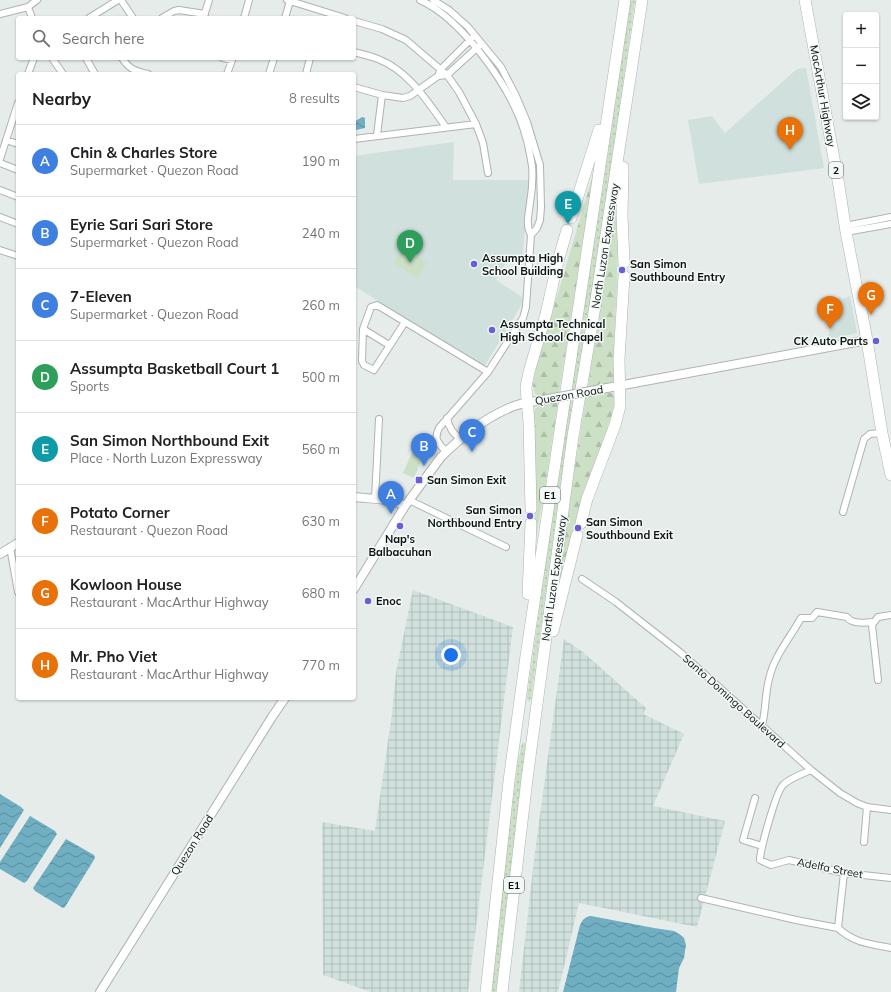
<!DOCTYPE html>
<html lang="en">
<head>
<meta charset="utf-8">
<style>
  :root { --surface:#fff; --page:#f2f2f2; --text:#202124; --muted:#757577; --line:#e0e0e0; --accent:#6a5ed8 }
  body { margin:0; font-family:Mulish,sans-serif; background:var(--page); color:var(--text) }
  .controls { position:absolute; right:12px; top:12px; display:grid; overflow:hidden; border-radius:4px; box-shadow:0 1px 3px #0004 }
  .controls button { width:36px; height:36px; display:grid; place-items:center; padding:0; border:0; border-bottom:1px solid var(--line); background:var(--surface); color:var(--text); font:20px sans-serif }
  .you { position:absolute; left:451px; top:655px; width:14px; height:14px; margin:-10px; border:3px solid #fff; border-radius:50%; background:#1a73e8; box-shadow:0 0 0 6px #1a73e833 }
  .badge { display:grid; place-items:center; width:26px; height:26px; border-radius:50%; background:var(--accent); color:#fff; font-size:13px; font-weight:700 }
  .pin { position:absolute; translate:-50% -33px; filter:drop-shadow(0 1px 2px #0008) }
  .pin::after { content:''; position:absolute; top:21px; width:14px; height:12px; background:inherit; clip-path:polygon(0 0,100% 0,50% 100%) }
  .list { margin:0; padding:0; list-style:none }
  h2 { display:flex; justify-content:space-between; align-items:center; height:52px; margin:0; padding:0 16px; font-size:17px }
  h2 small { font-size:13px; font-weight:400; color:var(--muted) }
  .list li { display:grid; grid-template-columns:26px 1fr auto; gap:12px; align-items:center; box-sizing:border-box; height:72px; padding:0 16px; border-top:1px solid var(--line) }
  .list b { display:block; font-size:15px; white-space:nowrap }
  .list p { margin:0; font-size:13px; white-space:nowrap; color:var(--muted) }
  .list em { font-size:13px; font-style:normal; color:var(--muted) }
  .icon { flex:none; width:22px; height:22px; fill:none; stroke:currentColor; stroke-width:2; stroke-linecap:round; stroke-linejoin:round }
  .map { position:relative; flex:none; width:891px; height:992px; overflow:hidden }
  .search { position:absolute; background:var(--surface); box-shadow:0 1px 3px #0004; left:16px; top:16px; width:340px; height:44px; display:flex; align-items:center; gap:10px; box-sizing:border-box; padding:0 14px; border-radius:4px; color:var(--muted); font-size:15px }
  .panel { position:absolute; background:var(--surface); box-shadow:0 1px 3px #0004; left:16px; top:72px; width:340px; height:628px; border-radius:4px }
  .map>svg:first-child { display:block }
</style>
</head>
<body>
<div class="map">
<svg width="891" height="992" viewBox="0 0 891 992">
  <defs>
    <pattern id="industrial-grid" width="8" height="8" patternUnits="userSpaceOnUse"><rect width="8" height="8" fill="#d0e0dc"/><path d="M0 4h8M4 0v8" fill="none" stroke="#b1bfbc"/></pattern>
    <pattern id="grass-dots" width="8" height="8" patternUnits="userSpaceOnUse"><rect width="8" height="8" fill="#cbe0c4"/><path d="M2 2h.1M6 6h.1" fill="none" stroke="#adbfa7" stroke-width="1.8" stroke-linecap="round"/></pattern>
    <pattern id="forest-firs" width="22" height="20" patternUnits="userSpaceOnUse"><rect width="22" height="20" fill="#cbe0c4"/><path d="M5 1l3.5 6h-7zM16 11l3.5 6h-7z" fill="#adbfa7"/></pattern>
    <pattern id="water-waves" width="16" height="10" patternUnits="userSpaceOnUse"><rect width="16" height="10" fill="#70aec2"/><path d="M0 5q4-4 8 0t8 0" fill="none" stroke="#5a8c9c"/></pattern>
  </defs>
  <rect width="100%" height="100%" fill="#e5ecea"/>
  <path fill="#d0e0dc" d="M806,68L824,168L699,184L688,120L712,116L725,133L797,69Z
    M454,142L453,180H529L522,265L509,257L496,280L525,299L484,367L354,286V156Z
    M850,296L857,333L827,340L838,297L843,299Z"/>
  <path fill="url(#industrial-grid)" d="M413,590L513,627L468,992H371L323,975L322,822L375,831L392,714L396,672Z
    M564,639L584,653L646,708L643,714L684,734L653,806L725,821L697,927L579,903L558,992H519L535,852Z"/>
  <path fill="url(#grass-dots)" d="M630,0H635L602,231L559,498L531,698L530,701H528L527,698L567,410L604,180Z
    M522,743H525V748L496,992H491L504,869L518,761Z"/>
  <path fill="url(#forest-firs)" d="M594,171L559,393L539,396L535,394L533,386L536,368Z
    M619,195L617,285L614,343L615,378L612,382L588,387L606,265Z
    M607,393H612L616,399C607,434 593,466 582,500C572,531 565,563 559,595L556,594L568,511L586,396Z
    M558,402L546,481L534,549L535,507L533,414C535,403 548,404 558,402Z"/>
  <path fill="#cbe0c4" d="M404,248L427,263L417,278L394,263Z
    M412,453L422,458L414,478L403,473Z"/>
  <path fill="url(#water-waves)" d="M362,117L365,118V128L356,130L354,122Z
    M0,794L21,807L24,810L0,848Z
    M30,816L55,831L57,834L27,881L24,883L0,869V862Z
    M66,839L94,855L95,858L65,907L63,908L35,891L33,888Z
    M591,916L654,928L674,931L679,934L684,938L686,945L684,958L679,968L676,992H563L580,925C583,919 585,917 591,916Z"/>
  <g fill="none" stroke-linecap="round" stroke-linejoin="round">
    <g stroke="#adb4b2" stroke-width="8">
      <path id="street" d="M121,0L133,18
        M420,0C460,18 504,79 520,119C525,132 530,152 532,166C533,177 532,191 530,203C529,214 525,224 531,235L526,307L523,318L488,372L439,428C433,440 439,443 446,452
        M433,0L449,10L468,27L501,67L516,96L527,122L540,165L541,207L540,220L537,228L531,235
        M290,1L345,18
        M28,7L32,18
        M0,14L28,7L37,0
        M204,16L209,0
        M89,18L118,0
        M162,18L174,11L179,10L205,14
        M244,18L249,0
        M285,18L290,1L287,0
        M354,21L382,29L406,40L447,75L459,92L476,124L483,143L488,173
        M354,52C362,54 370,56 378,59C409,71 427,101 446,127
        M52,58L63,74
        M86,58L95,74
        M122,58C129,69 135,71 148,74
        M223,58L232,60L227,74
        M439,73L441,69L471,39
        M28,74L34,58
        M269,74L274,58
        M306,74L310,58
        M354,87L382,95L403,98L410,96L438,76L447,75L479,46
        M377,135L382,95
        M354,139L476,124
        M6,140L18,144
        M0,159L18,103
        M0,163L18,170
        M0,190L18,197
        M0,217L18,224
        M845,226L891,217
        M846,232L891,224
        M0,250L18,256
        M405,322L374,370L364,365L362,361L363,329L371,307L377,305L488,372
        M363,329L389,345
        M447,418C449,428 453,433 460,439
        M375,499L379,419
        M409,500L506,547
        M843,512L864,439L870,434L882,433
        M10,547L18,592
        M582,579L616,602L681,653L811,770L840,793L857,803L867,807L891,810
        M878,680L872,625L878,617L891,615
        M762,725C766,710 765,694 769,679C774,656 790,638 801,618H812L817,612L847,617C851,624 865,623 873,622
        M811,770C802,774 790,778 783,785C776,792 760,850 760,860L771,865L789,860L844,873L891,878
        M755,798L743,840L762,846
        M864,842L867,807
        M701,898L796,920L838,928
        M838,928C854,943 870,944 891,948
        M838,928L844,873"/>
    </g>
    <g stroke="#adb4b2" stroke-width="10">
      <path id="secondary" d="M596,390L867,340
        M354,497C371,499 390,498 405,506
        M0,554L18,543
        M354,589L405,506L441,457C460,438 482,420 507,409C518,403 531,402 543,400
        M100,992L272,717L285,698"/>
    </g>
    <g stroke="#adb4b2" stroke-width="12">
      <path id="highway" d="M805,0L839,186L846,232L867,340L882,433L891,475
        M623,167L622,216L624,263
        M571,218L599,130
        M531,509L529,422L526,387L529,372L546,314L558,261L567,230
        M581,523L587,499L615,425L620,406L619,359L624,276
        M528,594L531,523
        M553,631L577,535
        M486,992L509,781L526,656L625,0
        M502,992L527,779L573,436L593,319L642,0"/>
    </g>
    <use href="#street" stroke="#fff" stroke-width="6"/>
    <use href="#secondary" stroke="#fff" stroke-width="8"/>
    <use href="#highway" stroke="#fff" stroke-width="11"/>
    <g stroke="#adb4b2" stroke-width="10" stroke-linecap="butt">
      <path id="secondary-bridge" d="M543,400L596,390"/>
    </g>
    <use href="#secondary-bridge" stroke="#fff" stroke-width="8"/>
  </g>
  <g fill="#6a5ed8" stroke="#f2f9f7" stroke-width="1.5">
    <circle cx="474" cy="264" r="4"/>
    <circle cx="622" cy="270" r="4"/>
    <circle cx="492" cy="330" r="4"/>
    <circle cx="876" cy="341" r="4"/>
    <rect x="415" y="476" width="8" height="8" rx="2"/>
    <circle cx="530" cy="516" r="4"/>
    <circle cx="400" cy="526" r="4"/>
    <circle cx="578" cy="528" r="4"/>
    <circle cx="368" cy="601" r="4"/>
  </g>
  <g text-anchor="middle" stroke-width="3" stroke-linejoin="round" paint-order="stroke">
    <g fill="#f2f9f7" stroke="#535756" stroke-width="1">
      <rect x="829" y="162" width="14" height="16" rx="3"/>
      <rect x="540" y="487" width="20" height="16" rx="3"/>
      <rect x="504" y="877" width="20" height="16" rx="3"/>
    </g>
    <g font-size="10" font-weight="bold" fill="#0f1211">
      <text x="836" y="174">2</text>
      <text x="550" y="499">E1</text>
      <text x="514" y="889">E1</text>
    </g>
    <g font-size="11" fill="#0f1211" stroke="#f2f9f7">
      <text transform="translate(823 96) rotate(80)" y="4">MacArthur Highway</text>
      <text transform="translate(605 246) rotate(-81)" y="4">North Luzon Expressway</text>
      <text transform="translate(569 395) rotate(-10)" y="4">Quezon Road</text>
      <text transform="translate(554 578) rotate(-82)" y="4">North Luzon Expressway</text>
      <text transform="translate(734 701) rotate(42)" y="4">Santo Domingo Boulevard</text>
      <text transform="translate(192 845) rotate(-58)" y="4">Quezon Road</text>
      <text transform="translate(830 868) rotate(11)" y="4">Adelfa Street</text>
    </g>
    <g font-size="11" font-weight="bold" fill="#0f1211" stroke="#f2f9f7" text-anchor="start">
      <text x="482" y="262">Assumpta High<tspan x="482" dy="13">School Building</tspan></text>
      <text x="630" y="268">San Simon<tspan x="630" dy="13">Southbound Entry</tspan></text>
      <text x="500" y="328">Assumpta Technical<tspan x="500" dy="13">High School Chapel</tspan></text>
      <text x="868" y="345" text-anchor="end">CK Auto Parts</text>
      <text x="427" y="484">San Simon Exit</text>
      <text x="522" y="514" text-anchor="end">San Simon<tspan x="522" dy="13">Northbound Entry</tspan></text>
      <text x="586" y="526">San Simon<tspan x="586" dy="13">Southbound Exit</tspan></text>
      <text x="400" y="543" text-anchor="middle">Nap's<tspan x="400" dy="13">Balbacuhan</tspan></text>
      <text x="376" y="605">Enoc</text>
    </g>
  </g>
</svg>
<div class="controls">
<button>+</button>
<button>−</button>
<button><svg class="icon" aria-label="layers" viewBox="0 0 24 24"><path d="M12 4l9 5-9 5-9-5zM3 14l9 5 9-5"/></svg></button>
</div>
<div class="you"></div>
<div class="pin badge" style="left:391px;top:514px;background:#3f7fe0">A</div>
<div class="pin badge" style="left:424px;top:466px;background:#3f7fe0">B</div>
<div class="pin badge" style="left:472px;top:452px;background:#3f7fe0">C</div>
<div class="pin badge" style="left:410px;top:263px;background:#2e9e5b">D</div>
<div class="pin badge" style="left:568px;top:224px;background:#0f9aa8">E</div>
<div class="pin badge" style="left:830px;top:329px;background:#e8710a">F</div>
<div class="pin badge" style="left:871px;top:315px;background:#e8710a">G</div>
<div class="pin badge" style="left:790px;top:150px;background:#e8710a">H</div>
<div class="search"><svg class="icon" aria-label="search" viewBox="0 0 24 24"><circle cx="10" cy="10" r="6"/><path d="M15 15l6 6"/></svg>Search here</div>
<section class="panel">
<h2>Nearby<small>8 results</small></h2>
<ul class="list">
<li><span class="badge" style="background:#3f7fe0">A</span><div><b>Chin &amp; Charles Store</b><p>Supermarket · Quezon Road</p></div><em>190 m</em></li>
<li><span class="badge" style="background:#3f7fe0">B</span><div><b>Eyrie Sari Sari Store</b><p>Supermarket · Quezon Road</p></div><em>240 m</em></li>
<li><span class="badge" style="background:#3f7fe0">C</span><div><b>7-Eleven</b><p>Supermarket · Quezon Road</p></div><em>260 m</em></li>
<li><span class="badge" style="background:#2e9e5b">D</span><div><b>Assumpta Basketball Court 1</b><p>Sports</p></div><em>500 m</em></li>
<li><span class="badge" style="background:#0f9aa8">E</span><div><b>San Simon Northbound Exit</b><p>Place · North Luzon Expressway</p></div><em>560 m</em></li>
<li><span class="badge" style="background:#e8710a">F</span><div><b>Potato Corner</b><p>Restaurant · Quezon Road</p></div><em>630 m</em></li>
<li><span class="badge" style="background:#e8710a">G</span><div><b>Kowloon House</b><p>Restaurant · MacArthur Highway</p></div><em>680 m</em></li>
<li><span class="badge" style="background:#e8710a">H</span><div><b>Mr. Pho Viet</b><p>Restaurant · MacArthur Highway</p></div><em>770 m</em></li>
</ul>
</section>
</div>
</body>
</html>
